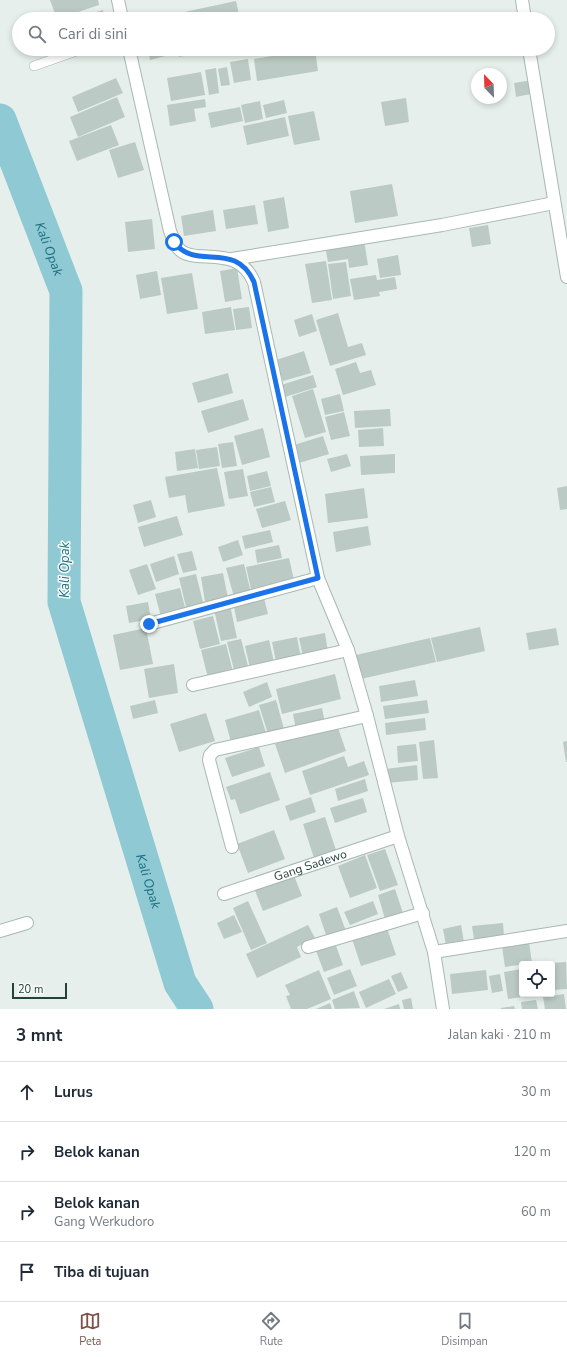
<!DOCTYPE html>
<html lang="id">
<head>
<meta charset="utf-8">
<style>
  :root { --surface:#fff; --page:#f2f2f3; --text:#1f2937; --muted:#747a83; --line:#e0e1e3; --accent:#7f5249 }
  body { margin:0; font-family:"Nunito Sans",sans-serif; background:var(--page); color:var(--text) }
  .controls { position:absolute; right:12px; bottom:12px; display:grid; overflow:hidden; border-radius:4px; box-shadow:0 2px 6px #0003 }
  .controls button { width:36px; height:36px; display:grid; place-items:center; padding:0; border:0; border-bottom:1px solid var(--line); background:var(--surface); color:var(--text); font:20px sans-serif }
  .compass { position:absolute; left:471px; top:68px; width:36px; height:36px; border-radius:50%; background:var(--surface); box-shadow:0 2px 6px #0003; rotate:337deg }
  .scale { position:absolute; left:12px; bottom:10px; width:55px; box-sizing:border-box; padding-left:4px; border:2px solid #24423a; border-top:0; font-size:11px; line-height:14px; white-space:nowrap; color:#24423a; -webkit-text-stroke:3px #f7fbf9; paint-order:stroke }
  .stop { position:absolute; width:12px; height:12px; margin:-9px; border:3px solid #1a73e8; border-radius:50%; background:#fff }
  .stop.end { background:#1a73e8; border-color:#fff; box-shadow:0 1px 4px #0008 }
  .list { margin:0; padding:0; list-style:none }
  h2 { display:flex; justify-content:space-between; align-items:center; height:52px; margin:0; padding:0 16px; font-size:17px }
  h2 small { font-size:13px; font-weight:400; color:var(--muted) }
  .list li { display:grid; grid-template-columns:26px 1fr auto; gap:12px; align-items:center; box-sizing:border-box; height:60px; padding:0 16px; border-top:1px solid var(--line) }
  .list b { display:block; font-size:15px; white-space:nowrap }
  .list p { margin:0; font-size:13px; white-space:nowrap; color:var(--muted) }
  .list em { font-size:13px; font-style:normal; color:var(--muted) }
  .icon { flex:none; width:22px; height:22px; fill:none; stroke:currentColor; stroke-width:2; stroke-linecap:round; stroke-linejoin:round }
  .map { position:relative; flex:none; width:567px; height:1009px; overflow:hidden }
  .search { position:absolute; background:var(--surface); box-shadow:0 2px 6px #0003; left:12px; right:12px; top:12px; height:44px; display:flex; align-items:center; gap:10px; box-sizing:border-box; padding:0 14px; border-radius:22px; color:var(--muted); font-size:15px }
  .sheet { height:292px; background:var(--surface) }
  nav { display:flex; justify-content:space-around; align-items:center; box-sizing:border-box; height:56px; border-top:1px solid var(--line); background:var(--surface); font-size:11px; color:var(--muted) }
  nav a { display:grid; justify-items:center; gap:2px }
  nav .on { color:var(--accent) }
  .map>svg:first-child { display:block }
</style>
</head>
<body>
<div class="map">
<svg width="567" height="1009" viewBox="0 0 567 1009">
  <rect width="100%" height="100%" fill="#e6efeb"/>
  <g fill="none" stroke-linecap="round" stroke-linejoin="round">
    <path stroke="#8ec9d4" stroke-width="33" id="s1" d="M0,120L66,291L64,602L180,983L197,1009"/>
  </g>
  <path fill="#bbcac4" d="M50,0H98L99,5L57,19Z
    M236,1L240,19H171L170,15Z
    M103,10L105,19H84L83,16Z
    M148,49H176L177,53L150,60Z
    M177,49H211V50L179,57Z
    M315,49L318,71L257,81L254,59Z
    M248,59L251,80L234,83L230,62Z
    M227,67L230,85L221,86L218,69Z
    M216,68L219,93L209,95L205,70Z
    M201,72L205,95L171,101L167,78Z
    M116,78L123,93L78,112L72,97Z
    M533,80L535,93L516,97L514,83Z
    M117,97L125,117L78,137L70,117Z
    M406,98L409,122L385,126L381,102Z
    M205,99L206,107L194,109L196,121L170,126L167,105Z
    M284,100L287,113L266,118L263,105Z
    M260,101L263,119L245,123L241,105Z
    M240,107L243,121L211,128L208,113Z
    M314,111L320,140L294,145L288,116Z
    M285,117L289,136L247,145L243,126Z
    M111,125L119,145L77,161L69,141Z
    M135,142L144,170L118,178L109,150Z
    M392,184L398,216L355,223L350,191Z
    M284,197L289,228L268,232L263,201Z
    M255,205L258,224L226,229L223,210Z
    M213,210L216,231L184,236L181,216Z
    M152,219L155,249L128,252L125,222Z
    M488,225L491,244L472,247L469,228Z
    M364,240L368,265L349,268L348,259L328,262L325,246Z
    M398,255L401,275L380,278L377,259Z
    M326,261L332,300L312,303L305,264Z
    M346,262L351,296L333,299L328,264Z
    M237,268L242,299L225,302L220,271Z
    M157,271L161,295L140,299L136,275Z
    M192,273L198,309L167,314L161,278Z
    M376,275L377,280L395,277L397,289L379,292L380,296L354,300L350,279Z
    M231,307L235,330L205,334L202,312Z
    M249,307L252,328L236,330L233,309Z
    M338,313L348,347L362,343L366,355L330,366L316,320Z
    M312,314L317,331L299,337L294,320Z
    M304,351L311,373L283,381L276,360Z
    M356,362L360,373L371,370L376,385L343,395L335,369Z
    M228,373L233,393L198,403L192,383Z
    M313,375L317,387L285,397L281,385Z
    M313,389L326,432L305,438L292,396Z
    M340,394L344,411L325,415L321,399Z
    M243,399L249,420L208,433L201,411Z
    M390,409L391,426L355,428L354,411Z
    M344,412L350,436L331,440L325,417Z
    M263,428L270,457L242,465L234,436Z
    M383,428L384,446L359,447L358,430Z
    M323,436L329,454L299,463L294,445Z
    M233,442L237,466L222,468L218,444Z
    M217,447L220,466L199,469L196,450Z
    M195,449L198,468L177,471L175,452Z
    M347,454L351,466L331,472L327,459Z
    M395,454V473L361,475L360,456Z
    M217,468L225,506L188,513L185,495L169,498L165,477Z
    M243,469L248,496L229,499L224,472Z
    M267,471L271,486L250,491L247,476Z
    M567,486V509L560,510L557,488Z
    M271,487L275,502L254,507L250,492Z
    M364,488L368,518L328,523L325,494Z
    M151,500L156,517L138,523L133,505Z
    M285,501L291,520L262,528L256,509Z
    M177,516L183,535L144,547L138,527Z
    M368,526L371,545L336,552L333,532Z
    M270,530L273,542L245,549L242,536Z
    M238,540L243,555L223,562L218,547Z
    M279,545L282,558L257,563L255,550Z
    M192,551L197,570L183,573L177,554Z
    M174,556L179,574L156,582L150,564Z
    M289,558L294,580L251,589L246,567Z
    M147,564L156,589L138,595L129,570Z
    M244,564L251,593L234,597L226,568Z
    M223,573L228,598L205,602L201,577Z
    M196,574L204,606L187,611L179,578Z
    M180,588L186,611L161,617L155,594Z
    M263,594L268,614L237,622L233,602Z
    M148,602L151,619L129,623L126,606Z
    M230,605L237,638L221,641L214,609Z
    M213,616L220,644L200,649L193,621Z
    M480,627L485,651L437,662L431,638Z
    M146,628L153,664L120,670L113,635Z
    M556,628L559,645L529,650L526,633Z
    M325,633L328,652L303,657L299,638Z
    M297,637L301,658L276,662L272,642Z
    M430,638L436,662L361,679L356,655Z
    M241,639L248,666L234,670L227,642Z
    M269,640L274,662L250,668L245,646Z
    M226,644L233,672L208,678L201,650Z
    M174,664L178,693L149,698L144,669Z
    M335,674L341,699L282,714L276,689Z
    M415,680L418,696L381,702L379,686Z
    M267,682L272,697L249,707L243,692Z
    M155,700L158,713L133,719L130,706Z
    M276,700L284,729L268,734L259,705Z
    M427,700L429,713L385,719L383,706Z
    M322,708L325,723L296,729L293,714Z
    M259,710L266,733L231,742L225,720Z
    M206,713L215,741L179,752L170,724Z
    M425,718L426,730L386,735L385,723Z
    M337,725L346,751L285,773L275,744Z
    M434,740L438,778L423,779L419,742Z
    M567,741V762H566L563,742Z
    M416,744L418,761L398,763L397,746Z
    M259,747L265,766L232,777L225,758Z
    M344,756L348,767L364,761L369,775L310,795L302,771Z
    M417,765L418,780L387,783L386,769Z
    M270,772L280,800L240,814L235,799L231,800L226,787Z
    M365,779L368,791L338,801L335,789Z
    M311,797L316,812L290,821L285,806Z
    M363,798L367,812L335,823L330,808Z
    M325,817L336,850L314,858L303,824Z
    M274,830L285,859L248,873L237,844Z
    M385,849L398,885L380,891L367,855Z
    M365,855L377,888L350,898L338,866Z
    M293,873L302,896L263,911L254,888Z
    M395,889L403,913L385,919L378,895Z
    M248,901L267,943L251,950L233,908Z
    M373,901L378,914L350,925L344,912Z
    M337,907L346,931L327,938L319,914Z
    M234,915L242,932L224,939L217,923Z
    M503,923L504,936L474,939L472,926Z
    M308,925L315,938L297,947L301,957L257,978L246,954Z
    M461,925L464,942L446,945L443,929Z
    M387,928L396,955L361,966L352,939Z
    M529,942L532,963L505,967L502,946Z
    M335,943L343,965L324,972L316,951Z
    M566,962L567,989L552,990V963Z
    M350,969L357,986L334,995L327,978Z
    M522,969V994L537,995L508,999L504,972Z
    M319,970L331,999L307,1009H291L286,996L290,995L285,985Z
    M486,970L488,990L452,994L450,974Z
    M401,972L408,988L398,992L391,976Z
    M500,974L503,991L492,993L489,976Z
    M389,979L396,994L366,1008L359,992Z
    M354,991L360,1008L335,1009L332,1000Z
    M564,994L566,1009H545L543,997Z
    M411,998L413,1009H404L402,1000Z
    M536,1000L538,1009H522L521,1002Z
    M330,1003L332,1009H316Z
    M399,1004L400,1009H384Z
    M514,1006L515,1009H501V1008Z"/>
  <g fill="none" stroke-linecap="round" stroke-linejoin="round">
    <g stroke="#a8b8b2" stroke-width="10">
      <path id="lane" d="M34,66L82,49"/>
    </g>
    <g stroke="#a8b8b2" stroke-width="14">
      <g id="street">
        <path d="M118,0L122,19"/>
        <path d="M522,0L525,19"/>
        <path d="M129,49L170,231C173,238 175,246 180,250C185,255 191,255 197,256C223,258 242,255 254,282L318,578L348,650L367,716L398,836L434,952L443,1009"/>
        <path d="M529,49L567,277"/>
        <path d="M232,259L442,225L554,203"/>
        <path d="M149,624L318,578"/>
        <path d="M193,685L348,650"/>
        <path d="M232,847L209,760L210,755L215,750L367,716"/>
        <path id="s2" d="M224,894L398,836"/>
        <path d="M0,931L27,923"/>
        <path d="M308,947L423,913"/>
        <path d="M434,952L567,931"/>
      </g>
    </g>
    <use href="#lane" stroke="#fff" stroke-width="9"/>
    <use href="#street" stroke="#fff" stroke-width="12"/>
  </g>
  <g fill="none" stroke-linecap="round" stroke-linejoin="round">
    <path stroke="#1a73e8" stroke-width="5" d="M149,624L318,578L254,282C235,239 196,272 174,242"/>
  </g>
  <g text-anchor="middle" stroke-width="3" stroke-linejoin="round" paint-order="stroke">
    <g font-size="12" fill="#24423a" stroke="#f7fbf9">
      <text dy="4" stroke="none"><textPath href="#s2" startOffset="91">Gang Sadewo</textPath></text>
    </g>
    <g font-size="13" font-style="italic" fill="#1c6f80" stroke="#f7fbf9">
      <text dy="5" stroke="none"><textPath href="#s1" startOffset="138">Kali Opak</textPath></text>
      <text transform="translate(64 570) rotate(-90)" y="5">Kali Opak</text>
      <text dy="5" stroke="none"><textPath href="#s1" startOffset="786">Kali Opak</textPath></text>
    </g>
  </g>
</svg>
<div class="controls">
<button><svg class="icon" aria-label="locate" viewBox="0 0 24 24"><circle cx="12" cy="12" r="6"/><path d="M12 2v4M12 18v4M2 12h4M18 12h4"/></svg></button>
</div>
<svg class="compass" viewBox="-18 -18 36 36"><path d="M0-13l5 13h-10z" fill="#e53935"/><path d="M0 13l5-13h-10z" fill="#747a83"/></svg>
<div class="scale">20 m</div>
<div class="stop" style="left:174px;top:242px"></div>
<div class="stop end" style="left:149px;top:624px"></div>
<div class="search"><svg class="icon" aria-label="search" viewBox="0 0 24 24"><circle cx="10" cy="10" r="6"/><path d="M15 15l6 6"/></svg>Cari di sini</div>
</div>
<section class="sheet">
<h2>3 mnt<small>Jalan kaki · 210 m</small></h2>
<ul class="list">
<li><svg class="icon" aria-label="ahead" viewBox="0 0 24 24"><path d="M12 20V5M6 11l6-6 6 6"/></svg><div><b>Lurus</b></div><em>30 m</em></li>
<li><svg class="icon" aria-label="right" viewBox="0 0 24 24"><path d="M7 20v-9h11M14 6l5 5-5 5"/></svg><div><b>Belok kanan</b></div><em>120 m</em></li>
<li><svg class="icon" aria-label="right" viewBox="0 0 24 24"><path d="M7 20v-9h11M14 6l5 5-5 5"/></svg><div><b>Belok kanan</b><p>Gang Werkudoro</p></div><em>60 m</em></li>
<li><svg class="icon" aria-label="arrive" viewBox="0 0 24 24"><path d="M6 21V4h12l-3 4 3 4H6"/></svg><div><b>Tiba di tujuan</b></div></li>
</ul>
</section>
<nav>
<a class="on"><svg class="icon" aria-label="map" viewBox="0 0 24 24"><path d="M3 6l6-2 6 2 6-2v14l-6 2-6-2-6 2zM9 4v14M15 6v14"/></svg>Peta</a>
<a><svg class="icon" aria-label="directions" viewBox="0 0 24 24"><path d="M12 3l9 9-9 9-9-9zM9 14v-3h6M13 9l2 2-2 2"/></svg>Rute</a>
<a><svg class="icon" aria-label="saved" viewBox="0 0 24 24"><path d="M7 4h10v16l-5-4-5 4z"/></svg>Disimpan</a>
</nav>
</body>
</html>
